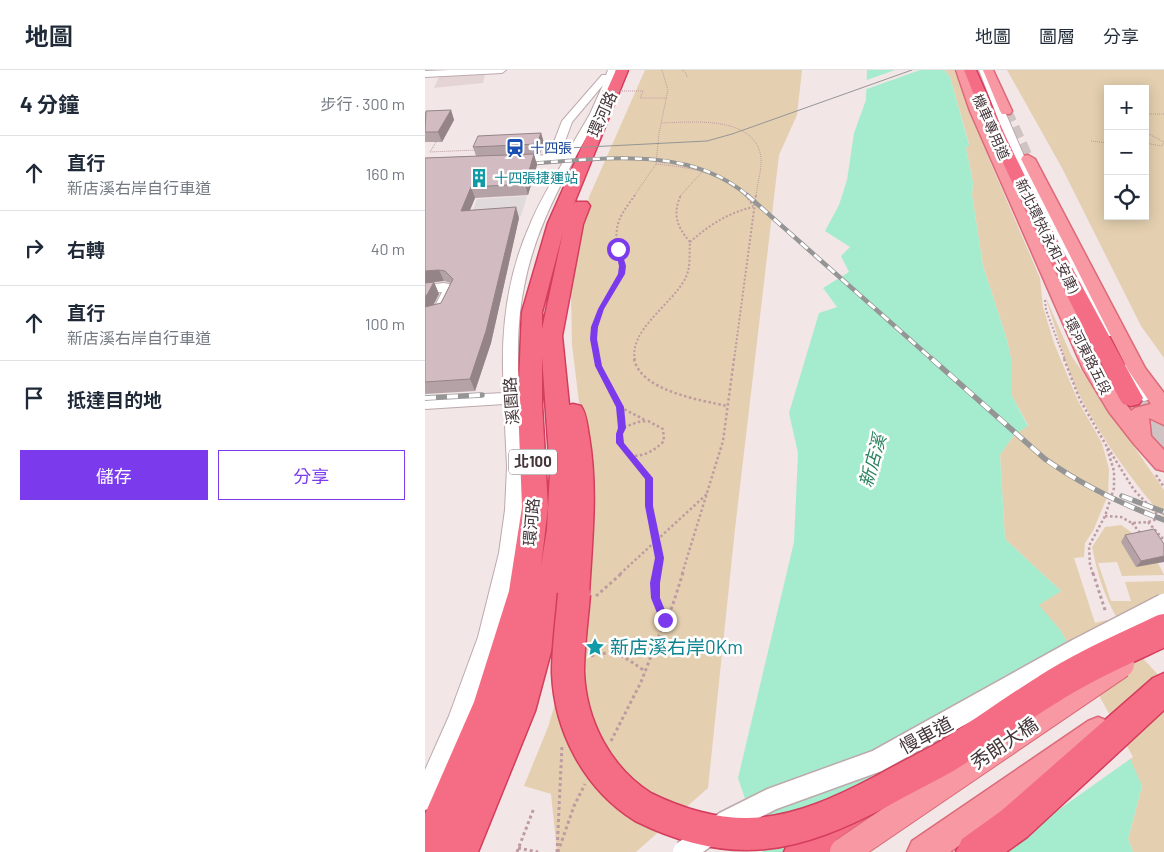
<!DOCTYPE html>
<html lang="zh-TW">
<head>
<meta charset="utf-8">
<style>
  :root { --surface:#fff; --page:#f2f2f3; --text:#1f2937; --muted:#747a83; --line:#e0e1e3; --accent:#7c3aed }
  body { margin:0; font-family:Barlow,"Noto Sans TC",sans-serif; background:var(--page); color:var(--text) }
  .controls { position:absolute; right:15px; top:15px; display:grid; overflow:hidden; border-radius:0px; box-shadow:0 2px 12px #0003 }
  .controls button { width:45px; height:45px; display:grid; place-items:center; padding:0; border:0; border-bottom:1px solid var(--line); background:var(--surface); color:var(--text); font:25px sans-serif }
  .stop { position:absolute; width:15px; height:15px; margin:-11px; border:4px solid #7c3aed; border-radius:50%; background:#fff }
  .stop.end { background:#7c3aed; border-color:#fff; box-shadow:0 1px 5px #0008 }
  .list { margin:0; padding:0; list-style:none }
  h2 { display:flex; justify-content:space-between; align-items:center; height:65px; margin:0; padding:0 20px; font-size:21px }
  h2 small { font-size:16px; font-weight:400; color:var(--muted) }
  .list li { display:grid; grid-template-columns:32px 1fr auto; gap:15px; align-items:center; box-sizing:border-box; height:75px; padding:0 20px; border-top:1px solid var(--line) }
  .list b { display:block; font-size:19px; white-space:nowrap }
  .list p { margin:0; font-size:16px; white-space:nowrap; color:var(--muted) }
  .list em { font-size:16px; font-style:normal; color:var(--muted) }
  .actions { display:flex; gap:10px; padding:15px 20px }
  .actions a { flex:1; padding:11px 0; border:1px solid var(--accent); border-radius:0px; text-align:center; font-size:18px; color:var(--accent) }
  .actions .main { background:var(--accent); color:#fff }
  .icon { flex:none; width:28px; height:28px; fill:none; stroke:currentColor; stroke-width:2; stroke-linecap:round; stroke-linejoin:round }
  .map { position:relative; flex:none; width:739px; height:782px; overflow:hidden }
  header { display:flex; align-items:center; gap:30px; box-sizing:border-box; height:70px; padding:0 25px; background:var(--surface); border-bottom:1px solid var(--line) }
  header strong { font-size:24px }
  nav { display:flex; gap:28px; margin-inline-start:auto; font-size:18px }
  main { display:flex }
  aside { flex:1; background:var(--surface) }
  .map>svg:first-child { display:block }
</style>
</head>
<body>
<header>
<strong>地圖</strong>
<nav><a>地圖</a><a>圖層</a><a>分享</a></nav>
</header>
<main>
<aside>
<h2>4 分鐘<small>步行 · 300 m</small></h2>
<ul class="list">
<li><svg class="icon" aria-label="ahead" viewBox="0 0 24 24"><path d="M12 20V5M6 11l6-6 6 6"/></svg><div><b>直行</b><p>新店溪右岸自行車道</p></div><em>160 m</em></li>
<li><svg class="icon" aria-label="right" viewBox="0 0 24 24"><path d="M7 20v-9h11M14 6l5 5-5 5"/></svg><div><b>右轉</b></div><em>40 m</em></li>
<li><svg class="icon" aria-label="ahead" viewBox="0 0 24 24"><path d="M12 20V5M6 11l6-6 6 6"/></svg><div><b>直行</b><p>新店溪右岸自行車道</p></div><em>100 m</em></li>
<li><svg class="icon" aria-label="arrive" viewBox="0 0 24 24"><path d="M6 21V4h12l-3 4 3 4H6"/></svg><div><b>抵達目的地</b></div></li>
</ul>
<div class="actions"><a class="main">儲存</a><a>分享</a></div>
</aside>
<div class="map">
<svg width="739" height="782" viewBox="0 0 739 782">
  <rect width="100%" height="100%" fill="#f2e6e7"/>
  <path fill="#e5d4d6" d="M17,0H29L27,5L60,4L58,13L9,18Z"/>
  <path fill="#e4d0b0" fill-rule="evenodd" d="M220,0H377L372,45L354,85L310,459L283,718L211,782H132L126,724L99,716L123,657L140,601L159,373L147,275L146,224L164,127Z
    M519,0H529L567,96L615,208L618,237L629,273L653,331L677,373L684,399L683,425L668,461L660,473L659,487L649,488L670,553L682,550L739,611V782H708L703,769L717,716L636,561L613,535L636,521L580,469L575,385L589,365L603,355L587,326V293L582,270L558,196L547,125L548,113L541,78L544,74L525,7Z
    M582,0H739V288L716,256L637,98ZM683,19H720V146H683Z
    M620,226L647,287L739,420V447C708,413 681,374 659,334C641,301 632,261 620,226Z
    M696,455C715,467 730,485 739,505L697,506L692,492L673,493L686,531H706L700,512L739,511V523L692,548C679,526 672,502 667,477L680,457Z"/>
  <path fill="#e0dadc" d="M102,126L96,146L44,150L52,129Z"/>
  <path fill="#a5ecce" d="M442,0H519L525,7L544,75L541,78L548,113L547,125L558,196L582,270L587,293V326L603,356L589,365L575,385L580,469L636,521L614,535L636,561L701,679L717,716L703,769L708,782H338L313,708L369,472L373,383L364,343L394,243L412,237L398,218L424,202L416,186L425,177L400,161L414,135L422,110L429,63L441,30Z"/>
  <path fill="#f2e6e7" d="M470,0H495L439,20V11Z
    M655,591L708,687L574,782H387Z"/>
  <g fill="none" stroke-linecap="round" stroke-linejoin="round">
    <path stroke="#cfc3c4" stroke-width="18" stroke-dasharray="18 9" stroke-linecap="butt" d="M719,325L739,353
      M698,329L739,380"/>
    <path stroke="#cfc3c4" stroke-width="12" stroke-dasharray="12 6" stroke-linecap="butt" d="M581,41L603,89"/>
    <path stroke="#cfc3c4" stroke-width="25" stroke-dasharray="25 12" stroke-linecap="butt" d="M706,328L739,372"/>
    <g stroke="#bda9ac" stroke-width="2">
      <path id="minor" d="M25,0H81L77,3L0,7V1Z
        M183,0H191C183,31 167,57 152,84C129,127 108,168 99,217C84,290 102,363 98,437C94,541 50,643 9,737L0,740V700L24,646L53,567L74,483L80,440L82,397L79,334L0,339V327L79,323C75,266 81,209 104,157C113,134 126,113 138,92L88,93L83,90L88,87L124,85L137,51L177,5H181ZM178,15L165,44L141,85H135L147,52Z
        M554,0H562L602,93L692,263L690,266H680L678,263L590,93Z
        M19,213L24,214L31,221L20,244L0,249V241L9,238L17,222L0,223V215Z
        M704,294L709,295L712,299L727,325L725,329L719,331L713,329L711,325L696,299L699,295Z"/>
    </g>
    <g stroke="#dc6978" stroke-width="3">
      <path id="major" d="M531,0H541L557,41L682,308L706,341L710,338L726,334L703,300L596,89L598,86L603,85L610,89L720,298L739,323V355L724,348L726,366L739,380V401L731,399L709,374L684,342L658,299L545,41Z
        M558,0H568L587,41L585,44H577L575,41Z
        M673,647L683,651L687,661L683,671L525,782H482L487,771L663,651Z"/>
    </g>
    <g stroke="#d43d5c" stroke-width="3">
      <path id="highway" d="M191,0H203L148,136L150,132H162L165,136L158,154L137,266L144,335L148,334L156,336C162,345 162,356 164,366C173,418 167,471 164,524L159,533L149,537L139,533L110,641L53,782H0V744L49,632L84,521L97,437L93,335L97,242L123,153ZM138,162L117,259V242ZM117,286L125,401L122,459L116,496L123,437L117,335Z
        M539,0H551C599,113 659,220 718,328L714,334L706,336L698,334L694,328C639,220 583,113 539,0Z
        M739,603V640L602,767L581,782H531L537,769L576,741L728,608Z
        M437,725L450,730L455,743L450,756L411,782H359L365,769L424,730Z"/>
    </g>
    <path stroke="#bd9ba1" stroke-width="1" stroke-dasharray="1 1" stroke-linecap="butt" d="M257,0L261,3L262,7
      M218,21L215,28H242
      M720,44H739
      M237,53C267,52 331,45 336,88C337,99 332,115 331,126
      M720,62L739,72
      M666,71L683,73
      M11,72L5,82L51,80
      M720,73L737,76L739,72
      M231,94C263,97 298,103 322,126
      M209,126L231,94L234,63L243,20L237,0
      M255,126L278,101"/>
    <path stroke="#bd9ba1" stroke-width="2" stroke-dasharray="2 2" stroke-linecap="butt" d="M321,125L328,136
      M265,172C284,155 303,143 328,137
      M620,230L621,240L640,290
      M173,290C171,283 168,275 168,267C168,243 187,225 196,204C198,196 195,189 193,181C188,154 195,146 210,125
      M210,290C203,260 249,233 261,207C266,196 264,184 265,172C252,157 247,144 256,125
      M309,290L331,125"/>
    <path stroke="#bd9ba1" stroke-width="2.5" stroke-dasharray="2.5 2.5" stroke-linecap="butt" d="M172,289L174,296L195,337L197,358
      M209,289C216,321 275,330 302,336
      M639,289L655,330L681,375L689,401V418L680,446L664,476L665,495L668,504
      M195,337L220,350
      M223,351L238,359L239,371C229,381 220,386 206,386C196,377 193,371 197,358L213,352Z
      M683,378L709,420L739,451
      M206,386L224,408V436L234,488L231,504
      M731,405L739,417
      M680,446L696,447L707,453L723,452L736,448
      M723,452L739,470
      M707,453L716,464
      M195,504L283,423
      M257,504L298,371L309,289"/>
    <path stroke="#bd9ba1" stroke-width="3" stroke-dasharray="3 3" stroke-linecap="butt" d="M668,503L681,543
      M171,526L197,503
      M240,550L247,537L258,503
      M166,586C191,578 201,588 221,602
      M186,671L216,612L240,550L230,528L232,503
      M93,778L113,782
      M92,782L109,738
      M132,782L137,675
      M133,782L149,736L160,714"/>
    <use href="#minor" fill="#fff" fill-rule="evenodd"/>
    <use href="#major" fill="#f898a3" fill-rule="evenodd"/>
    <use href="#highway" fill="#f56d84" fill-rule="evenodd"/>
    <path stroke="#959595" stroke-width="1" d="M103,80L282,71L307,64L487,0"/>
    <g stroke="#959595" stroke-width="4">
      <path id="rail-far2" d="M98,94C171,90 263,73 323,126"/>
    </g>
    <g stroke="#959595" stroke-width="4.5">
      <path id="rail-far1" d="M322,125L508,290"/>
    </g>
    <g stroke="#959595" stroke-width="5.5">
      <path id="rail" d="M507,289L620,389C657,415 696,434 739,450
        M0,328L57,325
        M697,426L739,442"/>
    </g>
    <use href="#rail-far2" stroke="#fff" stroke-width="2.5" stroke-dasharray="7" stroke-linecap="butt"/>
    <use href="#rail-far1" stroke="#fff" stroke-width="3" stroke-dasharray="9" stroke-linecap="butt"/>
    <use href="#rail" stroke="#fff" stroke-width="4" stroke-dasharray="11" stroke-linecap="butt"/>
    <g stroke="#bda9ac" stroke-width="25" stroke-linecap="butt">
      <path id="minor-bridge" d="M259,782L301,752L347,729L452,691L652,580L739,535"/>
    </g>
    <g stroke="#dc6978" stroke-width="30" stroke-linecap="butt">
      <path id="major-bridge" d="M419,782L695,594"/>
    </g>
    <g stroke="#d43d5c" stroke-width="35" stroke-linecap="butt">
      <path id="highway-bridge" d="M149,524C147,550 143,576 143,602C145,656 172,708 218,737C309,782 370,767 457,721C478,709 501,698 522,686C556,665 588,641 622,620C659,596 699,579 739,560"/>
    </g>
    <path stroke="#bd9ba1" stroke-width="1" stroke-dasharray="1 1" stroke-linecap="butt" d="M177,21H218"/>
    <use href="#minor-bridge" stroke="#fff" stroke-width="22"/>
    <use href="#major-bridge" stroke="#f898a3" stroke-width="28"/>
    <use href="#highway-bridge" stroke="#f56d84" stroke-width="32"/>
  </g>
  <path fill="#b5a2a6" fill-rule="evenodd" d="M26,40L29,50L17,72H0V42Z
    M116,63L119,73L115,84L109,85L112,95L103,125L50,128L45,140L91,137L94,148L66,273L50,321L0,324V88L51,86L48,77ZM19,211L26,213L16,233L8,235L14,224L9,212Z
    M700,465L739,474L711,497L696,472Z"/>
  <path fill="#948487" d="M26,40L29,50L17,72L13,62Z
    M116,63L119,73L115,84L112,74Z
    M109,84L112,95L103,125L100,114Z
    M46,117L50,128L40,152L36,141Z
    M91,137L94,148L66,273L50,321L45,309Z
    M14,200L19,211L9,212L14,224L8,236L0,239V201Z
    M739,486V492L711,497L716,491Z"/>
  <path fill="#d3bcc1" stroke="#948487" d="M26,40L13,62H0L1,41Z
    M116,63L112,74L48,77L53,66Z
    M109,84L100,114L46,117L36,141L91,137L61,261L45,309L0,312V237L16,233L28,209L20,201L14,200L0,201V88Z
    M9,212L2,225L0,226V213Z
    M729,459L739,474V486L716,491L700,465Z"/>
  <path fill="#7c3aed" d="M193,177L196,179L201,196L200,204L179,239L173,257L172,269L177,296L199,337L201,358L198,364L199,373L228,408V436L239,488L235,513V528L244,550L240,555L236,553L226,528L225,513L230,488L220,436V409L191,373V364L193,358L191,337L170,296L165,269L166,257L173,239L193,204L194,196L190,179Z"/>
  <defs>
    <g id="station-bare" transform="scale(1.5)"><path d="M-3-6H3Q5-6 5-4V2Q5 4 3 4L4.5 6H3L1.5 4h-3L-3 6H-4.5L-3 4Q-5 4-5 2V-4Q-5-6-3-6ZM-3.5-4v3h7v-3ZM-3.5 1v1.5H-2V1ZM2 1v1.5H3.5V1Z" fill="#1a4fb4" stroke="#fff" stroke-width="2.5" paint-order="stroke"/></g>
    <g id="building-bare" transform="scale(1.5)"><path d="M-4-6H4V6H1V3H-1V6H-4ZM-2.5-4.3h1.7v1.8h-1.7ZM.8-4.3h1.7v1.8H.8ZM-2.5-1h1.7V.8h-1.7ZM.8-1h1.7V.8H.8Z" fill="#0f9aa8" stroke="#fff" stroke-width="2.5" paint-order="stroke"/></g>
    <g id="sight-bare" transform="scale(1.5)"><path d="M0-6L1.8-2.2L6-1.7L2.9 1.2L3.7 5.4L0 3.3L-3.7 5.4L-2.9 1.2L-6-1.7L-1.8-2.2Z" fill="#0f9aa8" stroke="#fff" stroke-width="2.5" paint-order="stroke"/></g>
  </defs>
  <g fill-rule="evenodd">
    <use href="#station-bare" x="90" y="78"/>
    <use href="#building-bare" x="54" y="108"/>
    <use href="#sight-bare" x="170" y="577"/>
  </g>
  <g text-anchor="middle" stroke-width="5" stroke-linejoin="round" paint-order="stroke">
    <g font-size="14" fill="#443539" stroke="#fff">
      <text transform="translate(566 57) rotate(66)" y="5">機車專用道</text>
      <text transform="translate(622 166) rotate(64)" y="5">新北環快(永和-安康)</text>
      <text transform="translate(663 286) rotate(63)" y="5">環河東路五段</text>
    </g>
    <g font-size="14" fill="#164399" stroke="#fff" text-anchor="start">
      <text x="105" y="83">十四張</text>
    </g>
    <g font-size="14" fill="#0d838f" stroke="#fff" text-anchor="start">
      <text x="69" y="113">十四張捷運站</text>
    </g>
    <rect fill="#fff" stroke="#7c7274" stroke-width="1" x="84" y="379.5" width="48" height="25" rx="4"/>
    <g font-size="15" font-weight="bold" fill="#443539">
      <text x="108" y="397">北100</text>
    </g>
    <g font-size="16" fill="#443539" stroke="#fff">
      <text transform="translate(177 44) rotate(-66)" y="6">環河路</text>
      <text transform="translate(86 331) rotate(-94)" y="6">溪園路</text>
      <text transform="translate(106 452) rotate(-85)" y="6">環河路</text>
    </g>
    <g font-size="18" font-style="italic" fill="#2c8360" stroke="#fff">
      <text transform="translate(448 391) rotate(-74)" y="6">新店溪</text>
    </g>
    <g font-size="19" fill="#0d838f" stroke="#fff" text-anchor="start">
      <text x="185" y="584">新店溪右岸0Km</text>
    </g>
    <g font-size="19" fill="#443539" stroke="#fff">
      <text transform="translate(501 665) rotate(-28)" y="7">慢車道</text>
      <text transform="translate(579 673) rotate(-34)" y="7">秀朗大橋</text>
    </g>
  </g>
</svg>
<div class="controls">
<button>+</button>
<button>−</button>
<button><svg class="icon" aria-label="locate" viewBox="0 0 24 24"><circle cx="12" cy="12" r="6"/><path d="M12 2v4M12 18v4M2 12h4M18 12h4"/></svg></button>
</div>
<div class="stop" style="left:193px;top:179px"></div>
<div class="stop end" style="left:240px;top:550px"></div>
</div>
</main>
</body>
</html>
